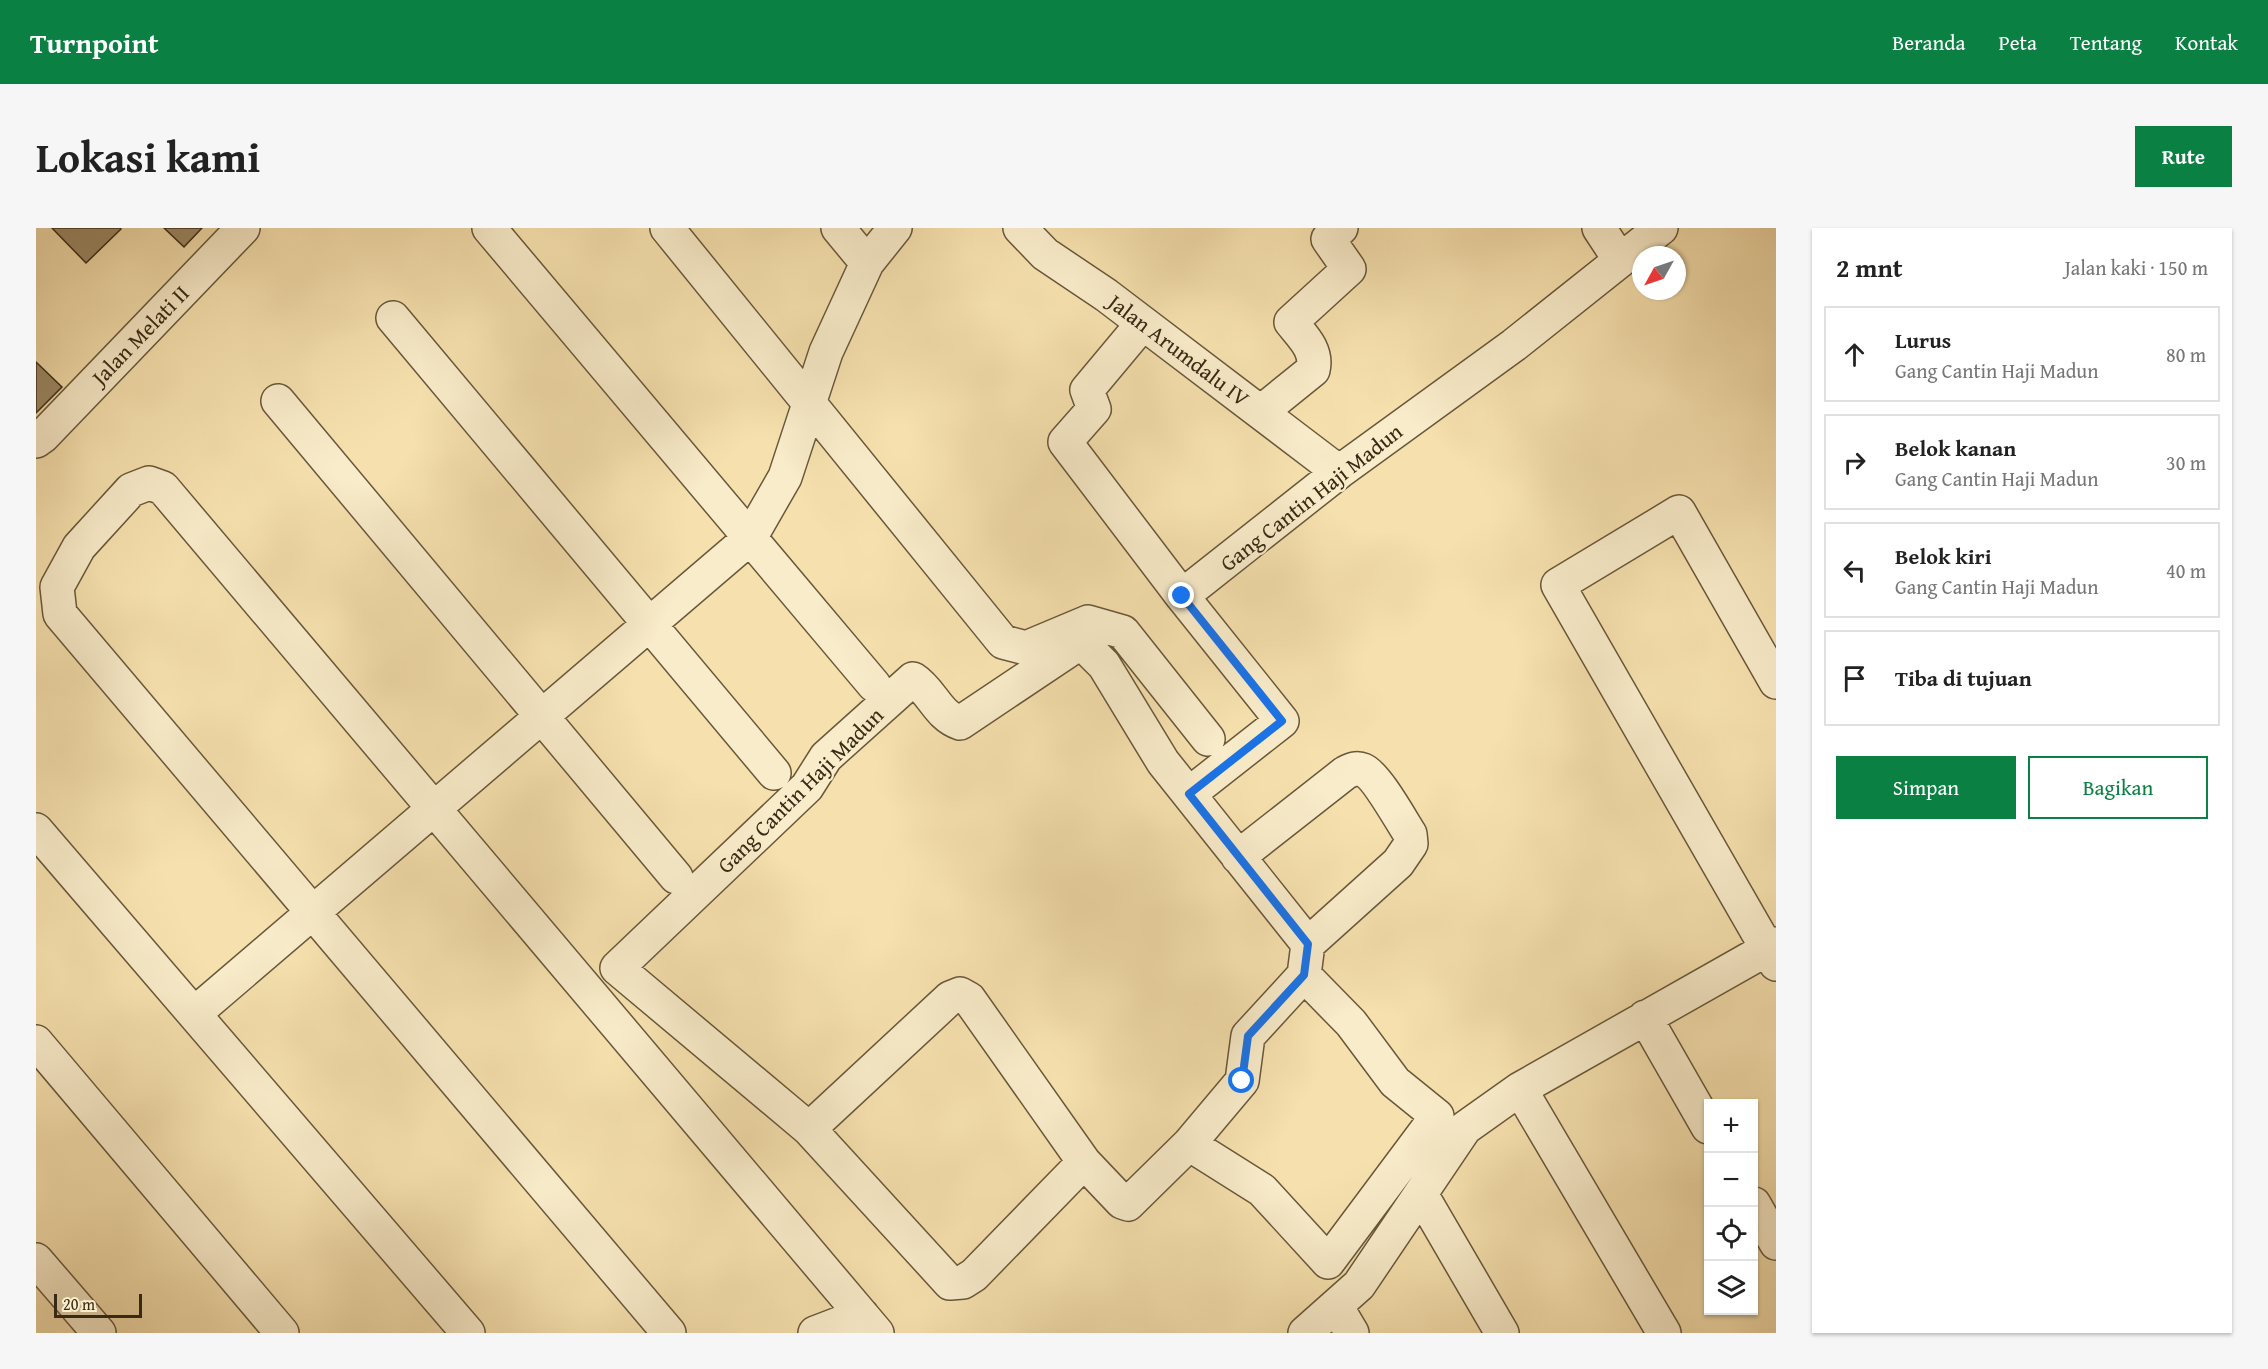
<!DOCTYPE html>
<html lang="id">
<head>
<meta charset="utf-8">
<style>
  :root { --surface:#fff; --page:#f6f6f6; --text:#222; --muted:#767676; --line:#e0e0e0; --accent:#0b8043 }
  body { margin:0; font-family:"Gentium Book Plus",serif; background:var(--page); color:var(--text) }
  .controls { position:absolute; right:18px; bottom:18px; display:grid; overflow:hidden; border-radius:0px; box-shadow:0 2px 4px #0004 }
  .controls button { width:54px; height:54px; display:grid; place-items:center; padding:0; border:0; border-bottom:2px solid var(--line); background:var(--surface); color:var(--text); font:30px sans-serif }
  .compass { position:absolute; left:1596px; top:18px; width:54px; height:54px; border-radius:50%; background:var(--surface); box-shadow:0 2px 4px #0004; rotate:230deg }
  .scale { position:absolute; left:18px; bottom:15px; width:88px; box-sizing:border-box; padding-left:6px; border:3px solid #392a15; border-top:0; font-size:16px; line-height:21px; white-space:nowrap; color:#392a15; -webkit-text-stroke:4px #f9ecca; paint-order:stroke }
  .stop { position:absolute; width:18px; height:18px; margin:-14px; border:4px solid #1a73e8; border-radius:50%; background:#fff }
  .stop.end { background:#1a73e8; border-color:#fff; box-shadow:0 2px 6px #0008 }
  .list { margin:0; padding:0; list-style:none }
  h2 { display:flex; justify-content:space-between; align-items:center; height:78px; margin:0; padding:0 24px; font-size:26px }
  h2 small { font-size:20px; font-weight:400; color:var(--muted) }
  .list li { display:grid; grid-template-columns:39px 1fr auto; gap:18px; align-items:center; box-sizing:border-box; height:96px; margin:0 12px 12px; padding:0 12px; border:2px solid var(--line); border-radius:0px }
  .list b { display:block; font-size:22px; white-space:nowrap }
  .list p { margin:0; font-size:20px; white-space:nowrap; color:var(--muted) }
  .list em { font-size:20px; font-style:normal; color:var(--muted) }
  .actions { display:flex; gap:12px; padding:18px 24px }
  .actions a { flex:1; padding:14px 0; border:2px solid var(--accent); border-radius:0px; text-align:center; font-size:21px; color:var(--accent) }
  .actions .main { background:var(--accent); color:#fff }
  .icon { flex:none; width:33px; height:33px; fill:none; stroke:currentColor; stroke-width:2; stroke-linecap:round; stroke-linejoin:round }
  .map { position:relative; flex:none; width:1740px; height:1105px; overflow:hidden; border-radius:0px }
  header { display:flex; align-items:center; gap:36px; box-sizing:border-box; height:84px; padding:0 30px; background:var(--accent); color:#fff }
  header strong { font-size:28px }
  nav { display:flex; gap:33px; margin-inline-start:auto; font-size:21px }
  .intro { display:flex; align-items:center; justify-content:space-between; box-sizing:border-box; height:144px; padding:0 36px }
  h1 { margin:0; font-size:42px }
  .button { padding:15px 27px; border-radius:0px; background:var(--accent); color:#fff; font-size:21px; font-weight:700 }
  main { display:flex; gap:36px; padding:0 36px }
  aside { flex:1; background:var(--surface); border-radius:0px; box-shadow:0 2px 4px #0004 }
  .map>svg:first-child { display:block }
</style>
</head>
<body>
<header>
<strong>Turnpoint</strong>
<nav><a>Beranda</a><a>Peta</a><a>Tentang</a><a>Kontak</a></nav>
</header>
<div class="intro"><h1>Lokasi kami</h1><a class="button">Rute</a></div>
<main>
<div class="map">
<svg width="1740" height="1105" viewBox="0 0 1740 1105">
  <rect width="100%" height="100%" fill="#f6e1ae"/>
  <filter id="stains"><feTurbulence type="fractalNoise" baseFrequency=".00333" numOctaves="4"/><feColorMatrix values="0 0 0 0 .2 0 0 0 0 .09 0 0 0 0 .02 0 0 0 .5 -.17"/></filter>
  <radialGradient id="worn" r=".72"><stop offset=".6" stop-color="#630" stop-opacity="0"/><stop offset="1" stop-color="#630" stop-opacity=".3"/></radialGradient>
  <path fill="#9b8965" stroke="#392a15" stroke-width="1.5" d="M16,0H84L85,1L50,35Z
    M128,0H166L148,19Z
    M0,134L26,159L0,185Z"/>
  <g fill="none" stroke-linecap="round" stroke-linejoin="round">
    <g stroke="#68583b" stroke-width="36">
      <path id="minor" d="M453,0L838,457
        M631,0L967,414L990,420L1052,394L1087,404L1172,511
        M802,0L831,35
        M984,0L1009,26L1070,67L1303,244
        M1563,0L1584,32
        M357,90L738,545
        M1107,95L1051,162L1058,181L1029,214L1146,368
        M242,173L640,649
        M1225,184L1277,142C1282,122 1266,108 1255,94L1313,41L1292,11L1305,0
        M0,213L7,208L207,0
        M1740,454L1643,284L1522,357L1740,736
        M1153,566L1246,493L1146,368L1303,244L1478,117L1625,0
        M0,602L432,1105
        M1202,629L1309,545C1315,542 1320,539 1327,542C1340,547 1365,592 1374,606L1375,616L1362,635L1272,716
        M158,786L714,310L749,249L790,124L831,35L859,0
        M1609,789L1672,899
        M0,814L246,1105
        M1484,861L1628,1105
        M773,901L914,1055L927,1054L938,1047L1048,934
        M1153,916L1092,976L1086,974L1048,934L933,771L924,766L914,770L773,901L581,740L771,559L790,529L877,451C896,463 902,488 924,495L1039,418L1050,419L1068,437L1127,534L1272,716L1268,747L1212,808L1206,853L1153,916L1226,962L1292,1034L1401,888L1359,854L1315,795L1268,747
        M1385,966L1466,1105
        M1718,976L1740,1015
        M0,1032L63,1105
        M1300,1078L1316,1105
        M633,1105L24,386L21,359L43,319L95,262L113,255L127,260L841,1105
        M779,1105L826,1087
        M1269,1105L1323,1057L1429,900L1484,861L1740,716"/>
    </g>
    <use href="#minor" stroke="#f9ecca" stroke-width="33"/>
  </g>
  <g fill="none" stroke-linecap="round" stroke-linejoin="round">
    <path stroke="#1a73e8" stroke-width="8" d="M1146,368L1246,493L1153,566L1272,716L1268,747L1212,808L1206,853"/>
  </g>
  <g text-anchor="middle" stroke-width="4.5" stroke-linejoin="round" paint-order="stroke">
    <g font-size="22" fill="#392a15" stroke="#f9ecca">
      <text transform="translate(104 107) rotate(-46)" y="8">Jalan Melati II</text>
      <text transform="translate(1143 122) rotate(37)" y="8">Jalan Arumdalu IV</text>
      <text transform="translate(1275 269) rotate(-38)" y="8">Gang Cantin Haji Madun</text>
      <text transform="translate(764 562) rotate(-45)" y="8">Gang Cantin Haji Madun</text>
    </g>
  </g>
  <rect width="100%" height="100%" filter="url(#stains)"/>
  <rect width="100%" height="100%" fill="url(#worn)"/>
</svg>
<div class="controls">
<button>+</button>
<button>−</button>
<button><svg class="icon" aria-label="locate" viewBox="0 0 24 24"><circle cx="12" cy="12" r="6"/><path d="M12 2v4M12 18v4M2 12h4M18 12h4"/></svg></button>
<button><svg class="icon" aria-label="layers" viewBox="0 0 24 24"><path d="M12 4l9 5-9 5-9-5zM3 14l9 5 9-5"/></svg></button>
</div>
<svg class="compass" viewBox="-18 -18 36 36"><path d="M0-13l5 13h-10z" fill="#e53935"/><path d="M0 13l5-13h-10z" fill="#767676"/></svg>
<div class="scale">20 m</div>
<div class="stop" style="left:1206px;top:853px"></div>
<div class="stop end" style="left:1146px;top:368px"></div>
</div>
<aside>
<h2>2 mnt<small>Jalan kaki · 150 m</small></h2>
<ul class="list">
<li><svg class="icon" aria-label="ahead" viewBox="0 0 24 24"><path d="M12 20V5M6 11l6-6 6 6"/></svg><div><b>Lurus</b><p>Gang Cantin Haji Madun</p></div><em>80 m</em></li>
<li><svg class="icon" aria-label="right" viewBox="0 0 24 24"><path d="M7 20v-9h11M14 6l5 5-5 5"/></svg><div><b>Belok kanan</b><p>Gang Cantin Haji Madun</p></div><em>30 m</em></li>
<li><svg class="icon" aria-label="left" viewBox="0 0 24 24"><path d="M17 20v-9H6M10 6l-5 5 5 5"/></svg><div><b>Belok kiri</b><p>Gang Cantin Haji Madun</p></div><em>40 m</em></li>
<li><svg class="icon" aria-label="arrive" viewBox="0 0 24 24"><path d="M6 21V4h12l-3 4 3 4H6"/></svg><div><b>Tiba di tujuan</b></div></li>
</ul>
<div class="actions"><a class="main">Simpan</a><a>Bagikan</a></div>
</aside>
</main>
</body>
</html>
